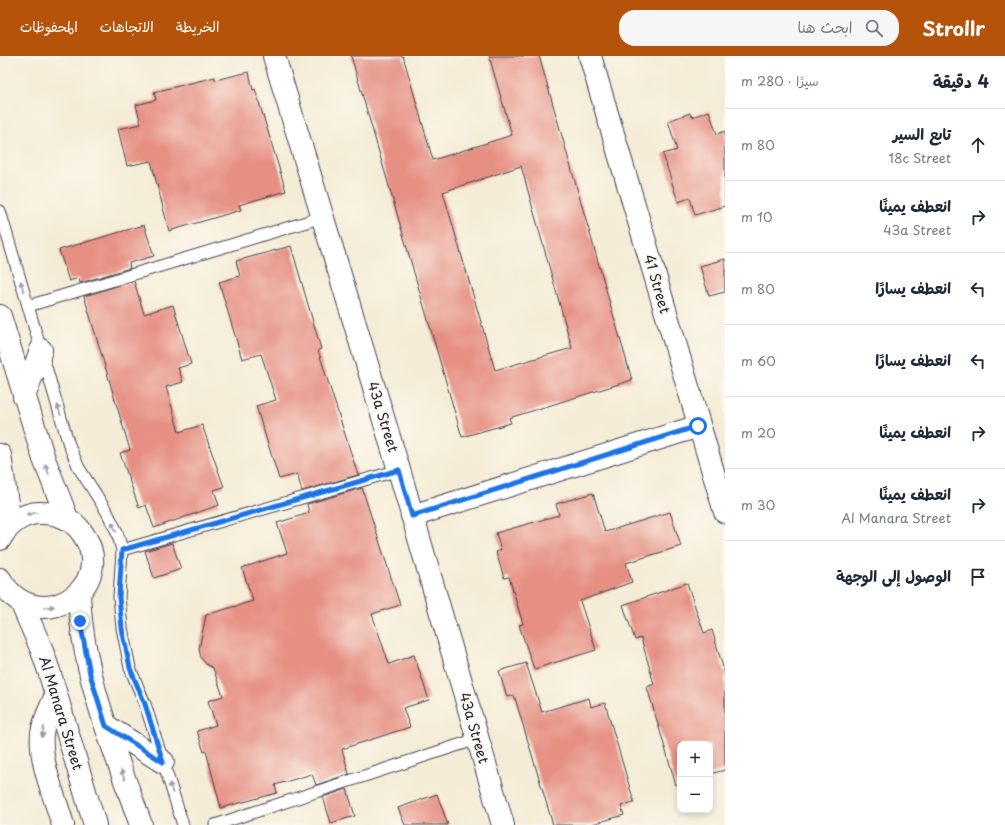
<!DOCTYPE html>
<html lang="ar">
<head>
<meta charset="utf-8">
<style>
  :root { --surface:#fff; --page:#f6f6f7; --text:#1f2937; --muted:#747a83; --line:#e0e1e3; --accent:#b45309 }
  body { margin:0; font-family:"Playpen Sans","Playpen Sans Arabic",sans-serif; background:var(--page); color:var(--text); direction:rtl }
  .controls { position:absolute; right:12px; bottom:12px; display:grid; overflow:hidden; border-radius:8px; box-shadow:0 2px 6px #0003 }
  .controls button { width:36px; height:36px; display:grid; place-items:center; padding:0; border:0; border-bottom:1px solid var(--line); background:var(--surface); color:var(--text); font:20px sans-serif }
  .stop { position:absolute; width:12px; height:12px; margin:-9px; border:3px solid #1a73e8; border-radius:50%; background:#fff }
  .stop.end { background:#1a73e8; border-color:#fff; box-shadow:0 1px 4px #0008 }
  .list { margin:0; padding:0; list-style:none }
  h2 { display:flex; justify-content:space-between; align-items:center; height:52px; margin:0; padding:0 16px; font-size:17px }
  h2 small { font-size:13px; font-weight:400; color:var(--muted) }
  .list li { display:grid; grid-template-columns:26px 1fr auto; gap:12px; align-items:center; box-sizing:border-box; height:72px; padding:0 16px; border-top:1px solid var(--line) }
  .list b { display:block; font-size:15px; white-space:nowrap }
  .list p { margin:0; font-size:13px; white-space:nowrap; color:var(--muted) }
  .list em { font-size:13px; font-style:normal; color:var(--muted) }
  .icon { flex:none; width:22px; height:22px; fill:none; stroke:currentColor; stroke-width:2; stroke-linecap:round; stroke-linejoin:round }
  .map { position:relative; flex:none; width:725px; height:769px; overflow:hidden; direction:ltr }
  header { display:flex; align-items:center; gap:24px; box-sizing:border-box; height:56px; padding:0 20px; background:var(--accent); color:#fff }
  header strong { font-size:19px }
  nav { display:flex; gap:22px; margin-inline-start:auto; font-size:14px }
  .search { width:280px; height:36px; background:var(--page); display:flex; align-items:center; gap:10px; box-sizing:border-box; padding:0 14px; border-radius:16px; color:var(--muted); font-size:15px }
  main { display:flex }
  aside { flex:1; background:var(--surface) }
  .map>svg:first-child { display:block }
</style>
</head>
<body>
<header>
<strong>Strollr</strong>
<div class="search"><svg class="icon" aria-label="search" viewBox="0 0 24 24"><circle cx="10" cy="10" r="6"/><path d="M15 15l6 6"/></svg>ابحث هنا</div>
<nav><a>الخريطة</a><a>الاتجاهات</a><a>المحفوظات</a></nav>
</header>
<main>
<aside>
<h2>4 دقيقة<small>سيرًا · 280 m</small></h2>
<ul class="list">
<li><svg class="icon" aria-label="ahead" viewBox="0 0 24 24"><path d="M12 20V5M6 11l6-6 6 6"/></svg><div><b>تابع السير</b><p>18c Street</p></div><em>80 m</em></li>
<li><svg class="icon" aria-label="right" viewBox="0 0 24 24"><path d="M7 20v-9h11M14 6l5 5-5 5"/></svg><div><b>انعطف يمينًا</b><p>43a Street</p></div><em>10 m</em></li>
<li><svg class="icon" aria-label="left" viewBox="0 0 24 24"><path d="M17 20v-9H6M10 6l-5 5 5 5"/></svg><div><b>انعطف يسارًا</b></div><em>80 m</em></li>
<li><svg class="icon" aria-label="left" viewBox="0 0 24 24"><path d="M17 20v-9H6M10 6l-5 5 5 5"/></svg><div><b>انعطف يسارًا</b></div><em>60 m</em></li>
<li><svg class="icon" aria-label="right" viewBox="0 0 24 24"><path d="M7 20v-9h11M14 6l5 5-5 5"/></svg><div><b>انعطف يمينًا</b></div><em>20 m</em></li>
<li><svg class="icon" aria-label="right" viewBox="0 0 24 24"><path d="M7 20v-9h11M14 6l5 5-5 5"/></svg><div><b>انعطف يمينًا</b><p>Al Manara Street</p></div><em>30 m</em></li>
<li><svg class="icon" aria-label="arrive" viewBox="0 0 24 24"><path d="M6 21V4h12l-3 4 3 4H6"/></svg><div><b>الوصول إلى الوجهة</b></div></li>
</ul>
</aside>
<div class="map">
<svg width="725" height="769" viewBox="0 0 725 769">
  <rect width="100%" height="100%" fill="#fbf7ec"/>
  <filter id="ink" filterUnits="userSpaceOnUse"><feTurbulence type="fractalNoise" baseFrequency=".025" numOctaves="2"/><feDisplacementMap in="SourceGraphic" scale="8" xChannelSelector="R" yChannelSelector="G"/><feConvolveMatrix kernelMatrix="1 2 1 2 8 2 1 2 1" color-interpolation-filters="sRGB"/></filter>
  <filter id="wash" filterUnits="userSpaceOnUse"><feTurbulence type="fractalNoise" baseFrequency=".012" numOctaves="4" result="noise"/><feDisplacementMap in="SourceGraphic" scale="16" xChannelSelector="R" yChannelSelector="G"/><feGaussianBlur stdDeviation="0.9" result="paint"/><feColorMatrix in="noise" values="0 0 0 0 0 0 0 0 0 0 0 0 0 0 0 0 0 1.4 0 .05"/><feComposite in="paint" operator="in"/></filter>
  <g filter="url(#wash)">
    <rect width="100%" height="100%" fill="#f4ecd6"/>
    <g id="blocks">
      <path fill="#e69083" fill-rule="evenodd" d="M351,0H403L433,104L512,79L489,0H539L632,324L509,362L511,367L462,381ZM521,110L572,292L495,314L443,136Z
        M249,16L253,34L255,33L286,135L239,149L241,154L169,175L151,105L127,110L118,73L141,68L136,49L156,44L154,36L215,21V24Z
        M709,55L717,78L725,75V150L695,159L690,142L678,146L663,98L677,94L668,65L690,57L692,61Z
        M144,169L154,200L129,207L130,212L80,227L79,222L69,225L59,194Z
        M291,190L321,293L318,294L358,419L302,435L297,418L279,423L256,350L276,344L261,298L242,303L219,226L240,220L236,205Z
        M725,203V236L709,240L700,210Z
        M134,225L144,258L173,249L191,308L178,312L183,326L166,331L179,376L202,369L224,431L214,434L219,449L154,472L146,449L139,452L120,397L130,394L84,240Z
        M362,432L400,549L372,558L389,608L414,599L429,644L403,652L410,671L342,693L349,718L316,729L312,718L275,729L277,737L221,752L206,695L204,696L197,675L216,669L208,645L223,640L213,612L206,608L201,602L199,593L206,559L253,545L242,512L287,497L277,467L309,457L307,448Z
        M593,437L605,476L670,456L681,490L626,507L632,526L580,545L596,594L534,613L519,569L523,568L509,521L504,522L496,496L501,494L496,477L559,459L556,448Z
        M172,487L181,513L154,522L145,495Z
        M687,527L704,577L712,574L725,618V714L710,718V688H680V727L676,729L647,631L654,628L641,582L635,584L623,549Z
        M526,607L542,656L589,642L591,651L605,647L634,746L621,750L624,759L589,769H553L514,639L507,641L499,615Z
        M347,733L355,760L331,767L323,741Z
        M437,738L448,769H405L398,752Z"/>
    </g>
  </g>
  <g filter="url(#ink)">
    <use href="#blocks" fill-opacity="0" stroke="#424052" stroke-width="1"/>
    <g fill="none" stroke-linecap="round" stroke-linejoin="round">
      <g stroke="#424052" stroke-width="13">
        <path id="service" d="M0,155L69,389L79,412L107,456L117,476L122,494L119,541L122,572L130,612L145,648L183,769
          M28,250L323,161
          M122,494L399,414
          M215,769L477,683"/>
      </g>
      <g stroke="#424052" stroke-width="24">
        <path id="minor" d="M274,0L399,414L503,769
          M590,0L725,456
          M412,460L699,370
          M56,639C51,651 44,664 42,677C39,706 55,741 63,769"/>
      </g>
      <g stroke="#424052" stroke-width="24">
        <path id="secondary" d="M0,260L44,403L67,462
          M24,341L41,294
          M0,399L7,447L8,471
          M0,483C8,468 24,456 42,457C59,457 73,463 83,478C120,532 35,585 0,523
          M79,537C82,620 114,692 141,769
          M21,546L41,592L49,615L95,769
          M106,670L163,706"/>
      </g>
      <use href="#service" stroke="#fff" stroke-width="11"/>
      <use href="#minor" stroke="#fff" stroke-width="22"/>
      <use href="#secondary" stroke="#fff" stroke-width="22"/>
    </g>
    <defs><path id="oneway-solid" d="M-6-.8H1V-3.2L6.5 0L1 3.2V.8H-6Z"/></defs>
    <g fill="#9c9ca7">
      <use href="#oneway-solid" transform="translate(22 230) rotate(-106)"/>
      <use href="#oneway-solid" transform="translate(59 354) rotate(-107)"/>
      <use href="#oneway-solid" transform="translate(47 413) rotate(-110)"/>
      <use href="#oneway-solid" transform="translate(31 458) rotate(164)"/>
      <use href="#oneway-solid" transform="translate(114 471) rotate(-116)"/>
      <use href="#oneway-solid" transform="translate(49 551) rotate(-6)"/>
      <use href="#oneway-solid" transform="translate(43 676) rotate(100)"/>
      <use href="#oneway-solid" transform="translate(123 719) rotate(-110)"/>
      <use href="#oneway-solid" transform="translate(171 732) rotate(-107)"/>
    </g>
  </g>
  <g fill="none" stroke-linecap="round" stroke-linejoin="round" filter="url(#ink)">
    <path stroke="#1a73e8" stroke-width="5" d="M80,565L90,618L106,670L163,706L145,648L130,612L122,572L119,541L122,494L399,414L412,460L698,370"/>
  </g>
  <g text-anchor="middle" stroke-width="3.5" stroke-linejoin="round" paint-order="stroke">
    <g font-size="14" fill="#22223b" stroke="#fbf7ec">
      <text transform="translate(657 228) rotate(74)" y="5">41 Street</text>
      <text transform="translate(383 361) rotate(73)" y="5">43a Street</text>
      <text transform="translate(61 657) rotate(73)" y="5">Al Manara Street</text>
      <text transform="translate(474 672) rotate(74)" y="5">43a Street</text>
    </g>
  </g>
</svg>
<div class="controls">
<button>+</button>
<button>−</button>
</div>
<div class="stop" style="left:698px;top:370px"></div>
<div class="stop end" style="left:80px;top:565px"></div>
</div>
</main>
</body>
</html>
